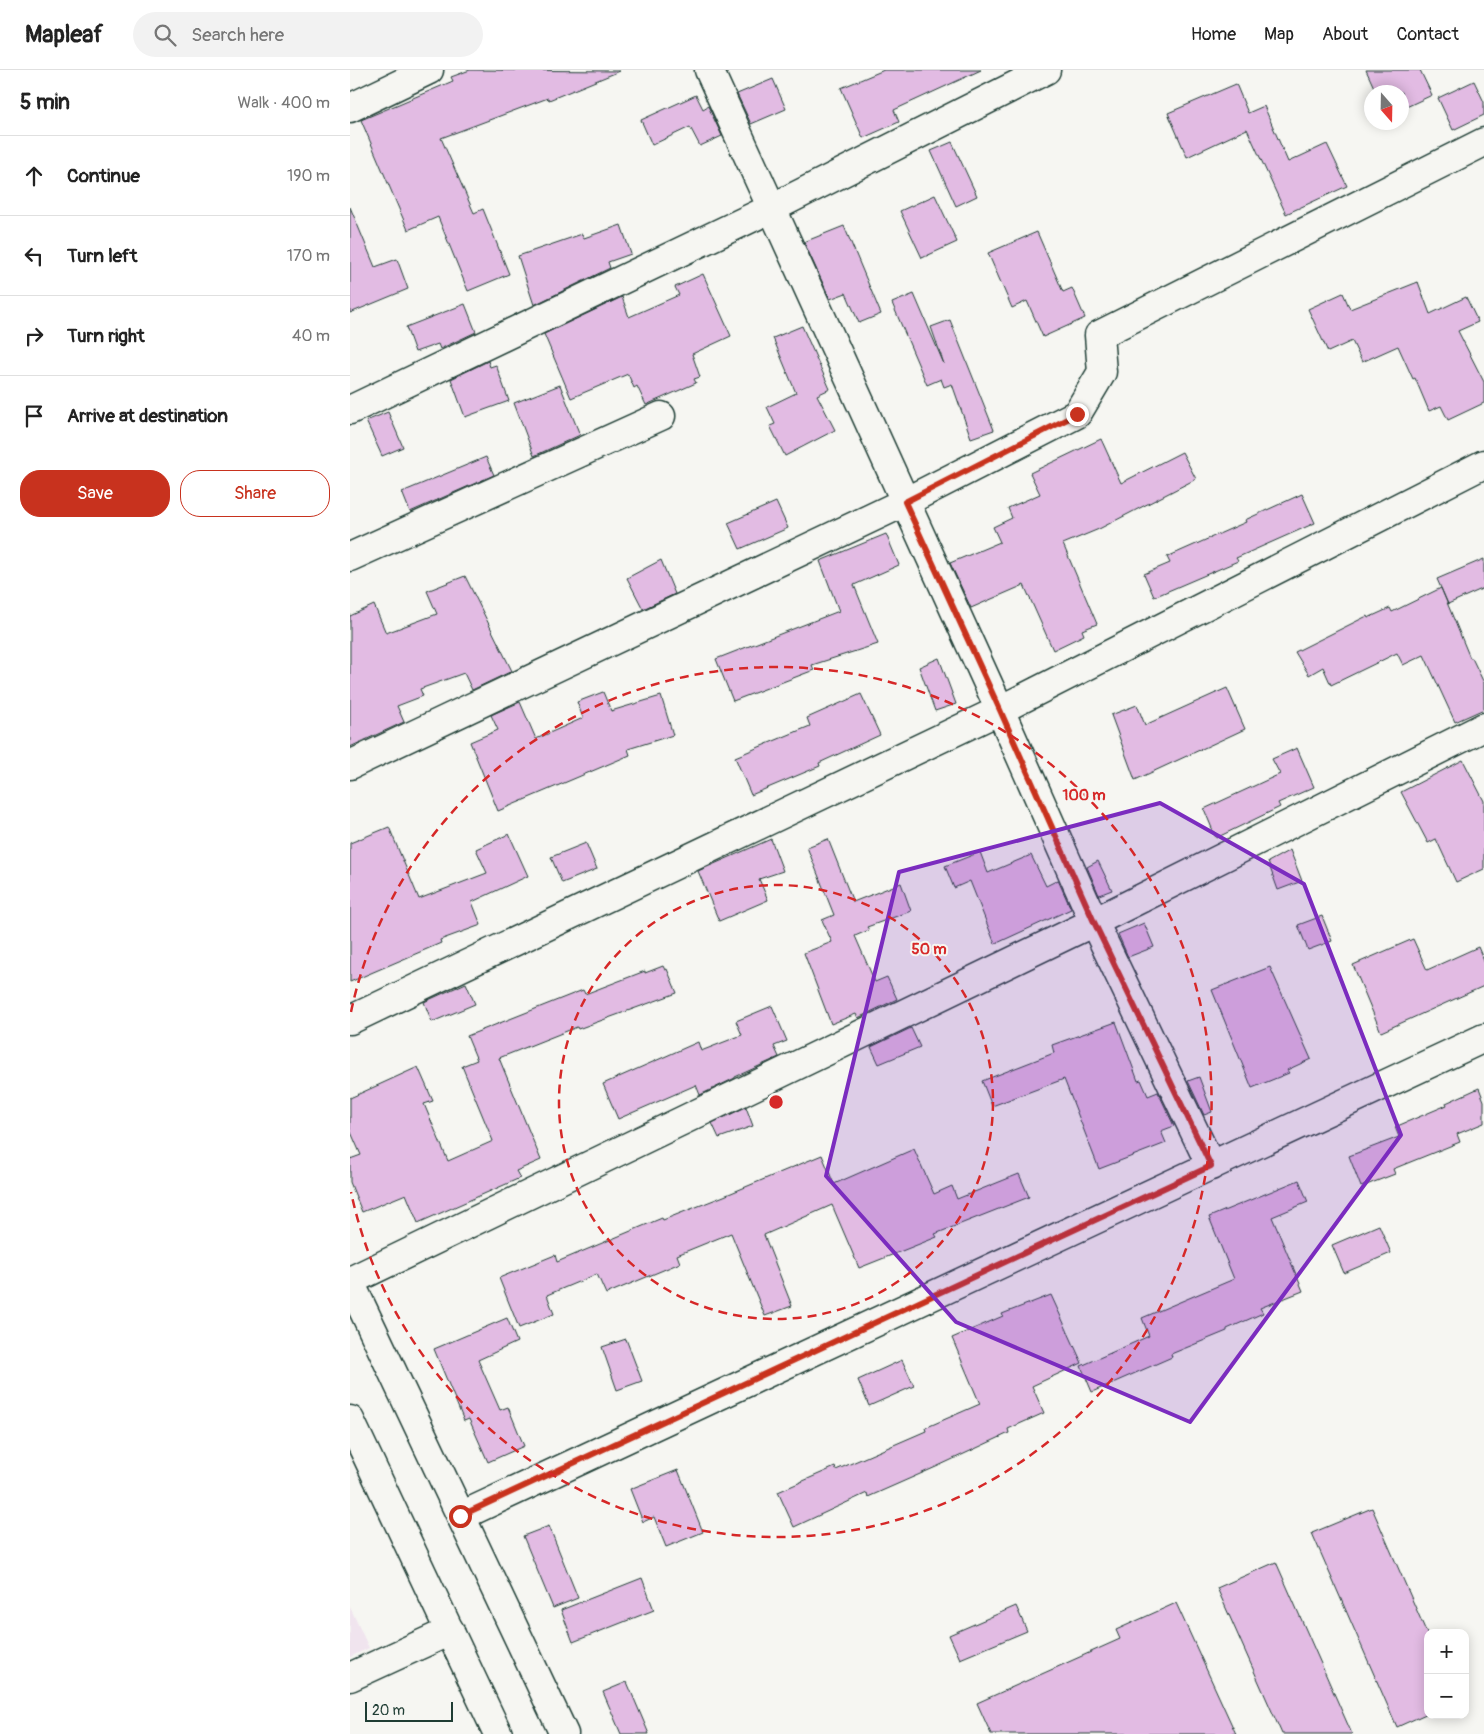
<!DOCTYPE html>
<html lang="en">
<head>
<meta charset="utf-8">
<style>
  :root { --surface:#fff; --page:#f2f2f2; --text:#222; --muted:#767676; --line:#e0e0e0; --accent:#c8321e }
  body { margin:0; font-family:Pangolin,sans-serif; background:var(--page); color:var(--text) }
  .controls { position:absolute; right:15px; bottom:15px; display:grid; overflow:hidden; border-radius:10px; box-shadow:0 2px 12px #0003 }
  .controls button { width:45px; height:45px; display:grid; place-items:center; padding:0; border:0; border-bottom:1px solid var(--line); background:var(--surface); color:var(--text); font:25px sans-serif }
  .compass { position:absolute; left:1014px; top:15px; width:45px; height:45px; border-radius:50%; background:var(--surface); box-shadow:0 2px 12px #0003; rotate:160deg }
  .scale { position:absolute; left:15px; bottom:12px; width:88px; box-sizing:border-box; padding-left:5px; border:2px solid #1f3d34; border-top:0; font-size:14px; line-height:18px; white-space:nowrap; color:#1f3d34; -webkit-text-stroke:4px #f6f6f2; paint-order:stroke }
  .stop { position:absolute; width:15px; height:15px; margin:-11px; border:4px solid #c8321e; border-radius:50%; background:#fff }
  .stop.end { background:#c8321e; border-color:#fff; box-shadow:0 1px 5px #0008 }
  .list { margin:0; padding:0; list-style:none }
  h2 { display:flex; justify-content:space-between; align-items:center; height:65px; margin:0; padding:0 20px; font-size:21px }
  h2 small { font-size:16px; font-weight:400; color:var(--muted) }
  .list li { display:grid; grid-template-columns:32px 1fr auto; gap:15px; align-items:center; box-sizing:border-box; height:80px; padding:0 20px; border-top:1px solid var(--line) }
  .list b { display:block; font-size:19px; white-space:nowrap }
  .list em { font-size:16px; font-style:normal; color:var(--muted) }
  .actions { display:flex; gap:10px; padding:15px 20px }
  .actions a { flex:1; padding:11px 0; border:1px solid var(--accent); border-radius:20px; text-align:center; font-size:18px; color:var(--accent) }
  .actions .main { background:var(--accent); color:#fff }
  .icon { flex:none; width:28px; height:28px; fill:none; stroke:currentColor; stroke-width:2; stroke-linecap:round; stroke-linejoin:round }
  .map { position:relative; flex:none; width:1134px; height:1664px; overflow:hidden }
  header { display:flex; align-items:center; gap:30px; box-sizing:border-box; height:70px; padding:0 25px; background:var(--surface); border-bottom:1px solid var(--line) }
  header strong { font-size:24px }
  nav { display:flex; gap:28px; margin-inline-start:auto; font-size:18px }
  .search { width:350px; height:45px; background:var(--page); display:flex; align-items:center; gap:12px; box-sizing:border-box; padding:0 18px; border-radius:28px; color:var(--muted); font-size:19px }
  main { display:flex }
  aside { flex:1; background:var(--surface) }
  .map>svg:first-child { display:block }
</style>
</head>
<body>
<header>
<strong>Mapleaf</strong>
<div class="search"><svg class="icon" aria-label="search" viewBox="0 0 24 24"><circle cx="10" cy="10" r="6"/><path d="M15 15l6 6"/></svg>Search here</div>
<nav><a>Home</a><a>Map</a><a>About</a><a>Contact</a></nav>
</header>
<main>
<aside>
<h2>5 min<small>Walk · 400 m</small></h2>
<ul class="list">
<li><svg class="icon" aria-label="ahead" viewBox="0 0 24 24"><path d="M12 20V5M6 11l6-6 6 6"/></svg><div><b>Continue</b></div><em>190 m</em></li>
<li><svg class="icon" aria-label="left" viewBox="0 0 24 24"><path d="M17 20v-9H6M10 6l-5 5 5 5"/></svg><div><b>Turn left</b></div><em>170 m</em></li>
<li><svg class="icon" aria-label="right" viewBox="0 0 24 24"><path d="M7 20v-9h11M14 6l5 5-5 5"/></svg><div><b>Turn right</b></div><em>40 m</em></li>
<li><svg class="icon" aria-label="arrive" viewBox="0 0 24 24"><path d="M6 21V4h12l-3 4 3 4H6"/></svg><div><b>Arrive at destination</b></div></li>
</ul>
<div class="actions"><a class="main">Save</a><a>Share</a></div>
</aside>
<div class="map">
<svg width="1134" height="1664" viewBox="0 0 1134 1664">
  <rect width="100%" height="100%" fill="#f6f6f2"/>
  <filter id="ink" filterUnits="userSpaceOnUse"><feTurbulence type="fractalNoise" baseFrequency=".02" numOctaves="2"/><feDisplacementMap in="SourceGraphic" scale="10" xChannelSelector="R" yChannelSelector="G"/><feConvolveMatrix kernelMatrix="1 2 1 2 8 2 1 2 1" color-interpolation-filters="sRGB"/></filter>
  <g filter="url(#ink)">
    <path fill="#f0e4ee" d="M0,1537L19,1578L0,1587Z"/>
    <path fill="#e2bbe3" stroke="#1f3d34" d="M120,0L270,1L199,30L198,28L91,68L124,143L133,139L159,204L118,221L88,147L58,160L11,50L103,11L101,7Z
      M534,0H631L544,40L549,52L513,68L491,18Z
      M1016,0H1070L1082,25L1052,39V22H1026Z
      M423,9L436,39L401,54L387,24Z
      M1124,11L1134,32V45L1103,60L1088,28Z
      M886,14L898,43L914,36L938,92L977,74L997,116L936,144L897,59L837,87L818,43Z
      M346,25L353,39L358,36L372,66L350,76L340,57L302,75L291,50Z
      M602,72L627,126L606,136L581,81Z
      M585,125L607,172L572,188L550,141Z
      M0,137L25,197L47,189L58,219L0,243Z
      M271,155L281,184L258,192L260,198L184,235L168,186L232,164L234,168Z
      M494,156L531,244L509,253L496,223L480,229L454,172Z
      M687,162L713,222L722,218L735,248L693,267L677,231L662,238L638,183Z
      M353,204L381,266L342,284L350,307L344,309L346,313L296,335L287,316L284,318L278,304L221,328L194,264L272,227L279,247L329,225L325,217Z
      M1068,212L1080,244L1116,227L1128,252L1108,261L1134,312V333L1098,350L1091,336L1079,341L1065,308L1063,309L1048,276L1012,292L1002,271L978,282L958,239L993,223L1000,239Z
      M564,224L594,294L581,257L600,250L644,360L621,368L602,314L594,317L591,309L577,315L542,233Z
      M115,234L126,262L90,279L88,274L65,282L56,257Z
      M452,256L480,319L467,325L485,360L435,386L420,356L425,354L417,337L446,323L423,268Z
      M138,291L140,297L146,295L159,331L115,347L101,309Z
      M210,315L230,365L184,386L164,333Z
      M38,342L53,377L32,386L16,351Z
      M751,369L771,413L832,382L846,409L749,459L713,474L747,554L732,560L734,565L703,580L674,515L621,538L600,493L650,472L643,457L662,448L658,438L690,424L680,403Z
      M136,387L144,405L60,442L52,422Z
      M952,424L965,453L886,488L888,491L804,527L794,504L820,493L817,487L896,452L895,450Z
      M426,432L438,458L390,479L378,453Z
      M536,464L549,495L504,515L528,574L462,595L464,600L383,631L366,589L489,541L470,491Z
      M1134,489V518L1098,534L1087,509Z
      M311,490L325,524L293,539L277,508Z
      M115,506L162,601L122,620L114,603L70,619L73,626L47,636L54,652L0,677V546L24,535L36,563L87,544L77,521Z
      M1091,518L1120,588H1122L1134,613V639L1105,652L1074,585L1053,595L1047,583L981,615L973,597L959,605L945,582L1017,546L1018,548L1040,538L1042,542Z
      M589,588L606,634L585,641L569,597Z
      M877,618L895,659L785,710L761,645L787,635L795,655Z
      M253,622L261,641L311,626L323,665L278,679L280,685L148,741L120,672L148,660L141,645L170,632L186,669L233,648L227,632Z
      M511,624L530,665L469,693L470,696L401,725L385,687L460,656L457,648Z
      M947,678L964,717L928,733L930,737L866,768L854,739L930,704L922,689Z
      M1113,690L1134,731V799L1106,812L1086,769L1078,773L1051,722Z
      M39,757L69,829L137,803L126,779L159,764L178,806L122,832L131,855L90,870L91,873L0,912V773Z
      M421,769L433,801L409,809L418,830L369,851L348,801Z
      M478,769L503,832L551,813L561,841L517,857L519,860L505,866L525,912L537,907L547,929L508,948L506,944L481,954L454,883L482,872L472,850L484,845L457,777Z
      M236,773L247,799L212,813L201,787Z
      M940,780L952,811L928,820L918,792Z
      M630,782L638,803L681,785L696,816L708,810L721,839L645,874L620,811L604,818L595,796Z
      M748,791L762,820L749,825L737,797Z
      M972,846L982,871L958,880L948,855Z
      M794,853L804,877L778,887L768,864Z
      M1063,869L1077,900L1128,877L1134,891V916L1031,962L1003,895Z
      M313,896L315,900L317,899L327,923L228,959L227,957L149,988L191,1090L166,1101L170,1108L68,1153L56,1124L12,1142L0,1112V1089L11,1085L0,1060V1028L68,997L83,1031L74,1034L98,1091L143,1071L112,996L127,990L117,966L233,920L235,924L295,901V903Z
      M920,897L961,989L937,1000L939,1003L902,1018L862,920Z
      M116,913L125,934L82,952L74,932Z
      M422,936L437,971L424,976L429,987L385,1007V1008L350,1025L346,1015L268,1049L253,1014L348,972L351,981L392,965L386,951Z
      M766,952L788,1011L791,1010L798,1026L808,1022L824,1056L811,1061L816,1073L749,1099L714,1009L642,1036L632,1011L704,983L702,975Z
      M561,958L570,977L529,994L521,977Z
      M849,1007L862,1042L854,1045L838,1011Z
      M1129,1018L1134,1031V1053L1107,1064L1110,1072L1043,1099L1045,1104L1011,1117L999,1086L1049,1067L1045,1057L1097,1035L1096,1033Z
      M396,1037L403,1056L369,1068L362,1053Z
      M564,1079L584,1124L602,1116L607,1129L669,1104L679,1127L585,1164L587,1167L509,1198L482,1135L414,1165L442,1236L415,1246L381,1163L327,1185L330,1193L256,1224L247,1204L197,1225L204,1244L169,1258L149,1208L205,1185L207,1192L312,1148L313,1150L374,1126L472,1085L484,1114Z
      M949,1110L958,1132L922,1147L953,1221L910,1238L913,1243L877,1259V1261L821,1284L822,1287L742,1322L731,1296L799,1266L792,1248L884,1209L859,1147Z
      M1029,1155L1041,1183L994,1203L982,1175Z
      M701,1225L732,1293L682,1316L694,1343L658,1359L659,1363L586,1397L518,1427L517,1423L444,1457L428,1422L485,1397L486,1400L576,1361L575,1358L630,1334L602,1268L653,1246L652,1244Z
      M157,1248L167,1272L128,1290L150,1340L158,1337L174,1376L138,1392L119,1349L114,1351L84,1279Z
      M276,1269L292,1311L267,1320L252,1277Z
      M552,1290L564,1316L519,1336L508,1310Z
      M328,1400L353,1462L316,1477L304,1447L293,1452L280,1419Z
      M1022,1438L1078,1566V1643L1047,1657L962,1463Z
      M199,1456L228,1528L203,1538L173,1466Z
      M926,1492L1002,1664H932L867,1518Z
      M292,1508L304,1540L223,1572L211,1540Z
      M826,1533L886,1664H641L627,1633L770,1569L766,1560Z
      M666,1536L677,1561L610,1589L599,1565Z
      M277,1612L299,1664H271L253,1622Z"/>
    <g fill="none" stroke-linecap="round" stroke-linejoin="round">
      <g stroke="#1f3d34" stroke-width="31">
        <path id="minor" d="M359,0L650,640L744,852L861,1096
          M0,340L422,138L696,0
          M0,487L311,346
          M0,695L555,432L727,344L752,302L749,265L1134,72
          M0,950L650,640L1134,394
          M0,1211L744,852L1134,657
          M111,1446L1134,968
          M0,1607L100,1561"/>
      </g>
      <g stroke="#1f3d34" stroke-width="31">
        <path id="primary" d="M0,38L79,0
          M0,1212L214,1664
          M0,1350L148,1664"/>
      </g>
      <use href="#minor" stroke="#f6f6f2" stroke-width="28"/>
      <use href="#primary" stroke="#f6f6f2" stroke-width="28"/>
    </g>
  </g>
  <g fill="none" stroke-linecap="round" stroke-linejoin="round" filter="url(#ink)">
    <path stroke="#c8321e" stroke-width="6" d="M110,1446L861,1096L744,852L650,640L555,432L727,344"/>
  </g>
  <path fill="#7b2cbf" fill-opacity="0.2" stroke="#7b2cbf" stroke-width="4" stroke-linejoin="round" d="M810,733L954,814L1051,1065L840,1352L606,1252L476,1106L549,802Z"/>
  <g fill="none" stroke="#d62828" stroke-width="2.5" stroke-dasharray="9 6">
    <circle cx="426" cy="1032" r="217"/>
    <path d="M1 942A435 435 0 1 1 1 1122"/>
  </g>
  <circle cx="426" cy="1032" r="8" fill="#d62828" stroke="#f6f6f2" stroke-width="2.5"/>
  <g font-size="15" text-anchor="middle" font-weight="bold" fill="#d62828" stroke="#f6f6f2" stroke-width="4" stroke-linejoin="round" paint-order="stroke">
    <text x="734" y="730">100 m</text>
    <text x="579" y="884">50 m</text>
  </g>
</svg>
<div class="controls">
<button>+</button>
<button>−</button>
</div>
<svg class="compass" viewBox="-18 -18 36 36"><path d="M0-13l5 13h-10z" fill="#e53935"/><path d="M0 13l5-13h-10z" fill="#767676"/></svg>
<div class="scale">20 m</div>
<div class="stop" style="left:110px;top:1446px"></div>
<div class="stop end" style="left:727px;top:344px"></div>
</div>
</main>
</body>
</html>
